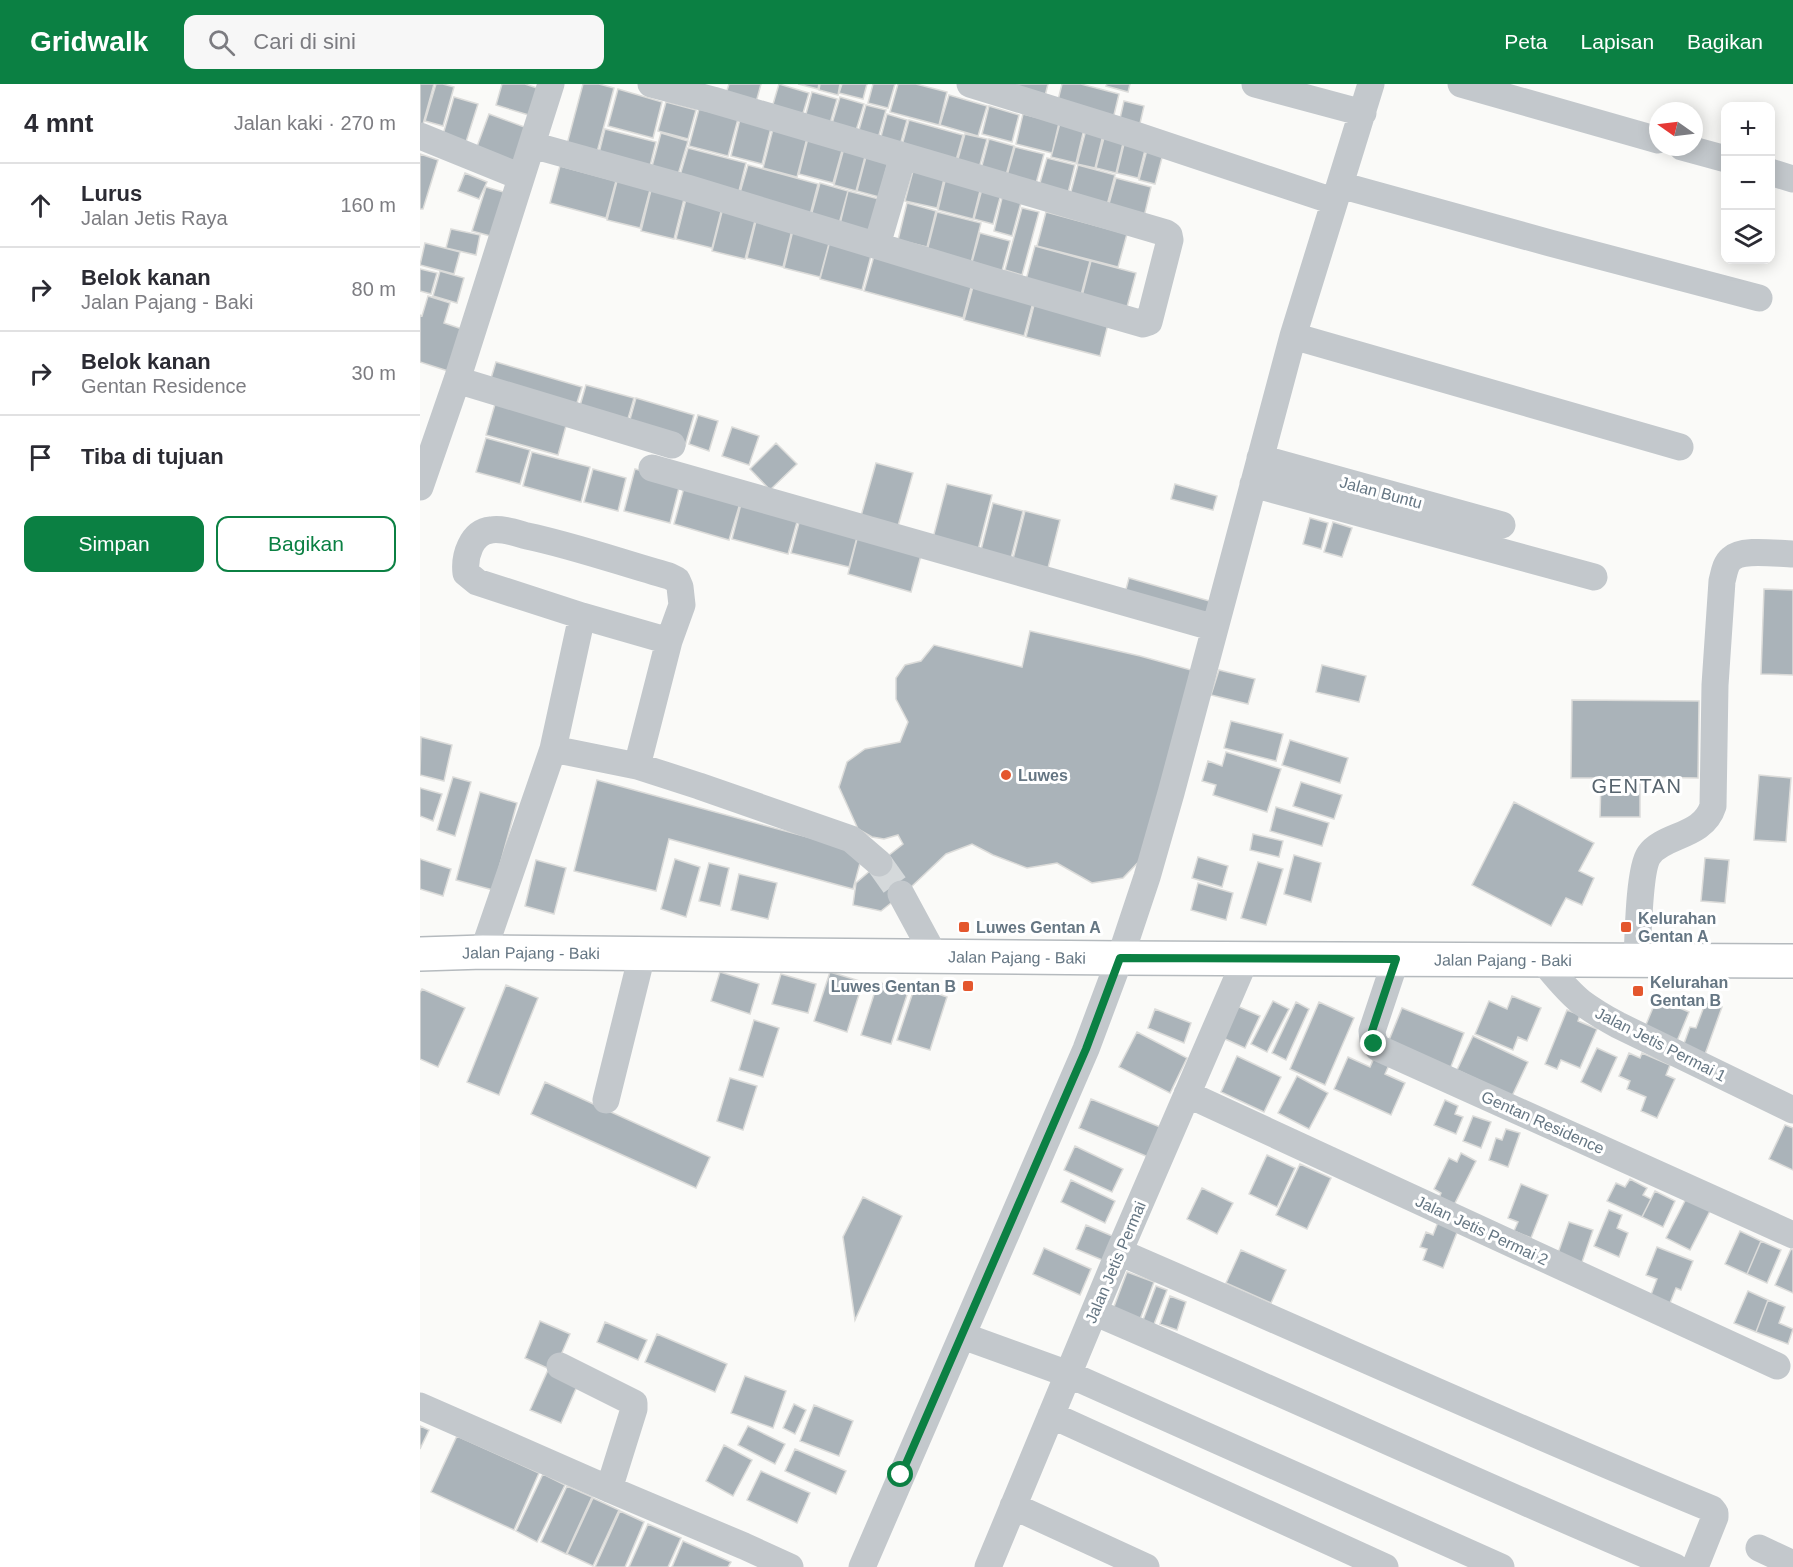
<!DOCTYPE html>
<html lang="id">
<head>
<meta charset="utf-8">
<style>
  :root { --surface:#fff; --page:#f7f7f7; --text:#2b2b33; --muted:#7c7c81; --line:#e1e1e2; --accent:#0b8043 }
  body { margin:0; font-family:Arial,sans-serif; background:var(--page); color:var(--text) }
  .controls { position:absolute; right:18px; top:18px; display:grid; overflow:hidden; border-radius:12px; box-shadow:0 3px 15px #0003 }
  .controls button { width:54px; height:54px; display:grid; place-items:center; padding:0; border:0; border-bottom:2px solid var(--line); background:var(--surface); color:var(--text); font:30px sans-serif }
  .compass { position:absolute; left:1229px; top:18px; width:54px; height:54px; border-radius:50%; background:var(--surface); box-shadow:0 3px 15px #0003; rotate:284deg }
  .stop { position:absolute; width:18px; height:18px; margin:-14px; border:4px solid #0b8043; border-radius:50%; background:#fff }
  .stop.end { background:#0b8043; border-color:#fff; box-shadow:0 2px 6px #0008 }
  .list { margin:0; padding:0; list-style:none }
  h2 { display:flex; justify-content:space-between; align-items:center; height:78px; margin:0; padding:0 24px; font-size:26px }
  h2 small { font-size:20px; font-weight:400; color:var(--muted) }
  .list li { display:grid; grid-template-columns:39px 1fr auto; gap:18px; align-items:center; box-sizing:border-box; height:84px; padding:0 24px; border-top:2px solid var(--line) }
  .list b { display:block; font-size:22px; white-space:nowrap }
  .list p { margin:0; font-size:20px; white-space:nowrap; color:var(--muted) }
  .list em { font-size:20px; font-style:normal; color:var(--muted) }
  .actions { display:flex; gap:12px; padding:18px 24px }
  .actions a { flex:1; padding:14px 0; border:2px solid var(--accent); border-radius:12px; text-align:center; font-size:21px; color:var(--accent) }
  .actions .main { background:var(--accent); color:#fff }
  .icon { flex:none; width:33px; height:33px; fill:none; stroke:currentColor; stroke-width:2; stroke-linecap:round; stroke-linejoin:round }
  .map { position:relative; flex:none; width:1373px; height:1483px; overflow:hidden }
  header { display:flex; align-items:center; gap:36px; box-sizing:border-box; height:84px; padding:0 30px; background:var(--accent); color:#fff }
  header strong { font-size:28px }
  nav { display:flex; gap:33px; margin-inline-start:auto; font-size:21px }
  .search { width:420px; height:54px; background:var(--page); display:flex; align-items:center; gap:15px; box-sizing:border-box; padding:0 21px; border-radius:12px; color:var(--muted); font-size:22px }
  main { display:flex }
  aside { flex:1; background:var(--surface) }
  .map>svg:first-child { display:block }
</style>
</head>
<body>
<header>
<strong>Gridwalk</strong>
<div class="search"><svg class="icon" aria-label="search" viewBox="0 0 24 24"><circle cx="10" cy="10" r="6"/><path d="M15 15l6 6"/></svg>Cari di sini</div>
<nav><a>Peta</a><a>Lapisan</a><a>Bagikan</a></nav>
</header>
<main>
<aside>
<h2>4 mnt<small>Jalan kaki · 270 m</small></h2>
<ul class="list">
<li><svg class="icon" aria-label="ahead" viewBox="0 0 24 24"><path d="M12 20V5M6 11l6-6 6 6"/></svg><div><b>Lurus</b><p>Jalan Jetis Raya</p></div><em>160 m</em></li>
<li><svg class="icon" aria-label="right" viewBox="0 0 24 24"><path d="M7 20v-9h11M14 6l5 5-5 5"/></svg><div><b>Belok kanan</b><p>Jalan Pajang - Baki</p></div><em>80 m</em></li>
<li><svg class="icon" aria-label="right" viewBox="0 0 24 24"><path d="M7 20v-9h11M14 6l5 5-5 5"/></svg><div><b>Belok kanan</b><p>Gentan Residence</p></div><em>30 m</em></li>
<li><svg class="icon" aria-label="arrive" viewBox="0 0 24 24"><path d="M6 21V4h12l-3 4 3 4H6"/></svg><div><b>Tiba di tujuan</b></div></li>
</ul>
<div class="actions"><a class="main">Simpan</a><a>Bagikan</a></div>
</aside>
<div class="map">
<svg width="1373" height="1483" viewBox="0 0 1373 1483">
  <rect width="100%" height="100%" fill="#fafaf8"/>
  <path fill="#aab3b9" stroke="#dcdcda" stroke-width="1.5" d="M0,0H14L2,44L0,43Z
    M16,0H23L34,3L23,42L5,37Z
    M82,0H105L120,5L112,32L76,21Z
    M163,0H179L194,4L176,72L146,64Z
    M309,0H341L335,22L305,13Z
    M359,0L389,9L381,36L351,27Z
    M378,0H399L398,5Z
    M400,0H420L418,11L399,6Z
    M422,0H447L443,15L419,9Z
    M453,0H475L468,24L448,19Z
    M478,0H496L527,8L519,41L470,28Z
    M587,0H628L623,20Z
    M642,0H661L699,10L692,39L636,24Z
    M687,0H710L708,8L686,2Z
    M198,5L242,18L233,54L188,42Z
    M392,8L417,15L409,43L384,37Z
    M529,11L567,22L558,52L520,41Z
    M34,13L58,20L45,61L22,54Z
    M420,13L444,20L435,50L411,43Z
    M704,17L724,22L718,48L698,43Z
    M246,18L276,26L268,55L238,47Z
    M446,21L466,26L457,58L437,53Z
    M569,22L599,31L592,58L562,50Z
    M279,25L318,35L308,72L269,62Z
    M69,30L107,44L93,81L55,68Z
    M467,30L487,36L479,65L459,60Z
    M603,30L639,39L632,69L596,60Z
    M320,35L351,44L342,80L311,72Z
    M489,36L543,51L535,80L481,65Z
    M640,39L664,45L656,79L631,73Z
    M185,45L236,58L229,86L178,73Z
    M353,45L387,54L377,93L343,84Z
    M666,46L683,51L675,84L657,80Z
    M241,49L268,57L257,94L231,86Z
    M545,50L567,55L558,88L536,82Z
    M685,50L704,55L696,89L676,84Z
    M388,54L423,63L413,99L379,90Z
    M569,55L594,62L585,95L560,89Z
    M705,56L726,62L718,94L697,89Z
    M728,62L744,66L735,100L719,96Z
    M595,63L624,70L615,103L586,95Z
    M268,64L326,79L318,111L259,95Z
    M424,64L446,69L436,107L414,101Z
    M447,69L469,75L459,113L437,107Z
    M0,70L18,76L3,125H0Z
    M627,74L655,81L647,113L618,106Z
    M328,81L398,100L390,131L319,112Z
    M658,81L695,91L686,125L649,115Z
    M140,82L196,97L186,134L130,119Z
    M493,87L524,95L517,124L485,117Z
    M45,89L67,98L59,115L38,107Z
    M526,93L561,103L553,135L518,126Z
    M696,94L731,103L723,137L687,127Z
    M197,97L230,106L220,144L187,136Z
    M400,99L428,107L419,140L391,132Z
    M66,103L87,109L74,153L52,147Z
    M562,105L581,110L573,140L554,135Z
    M231,106L264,115L254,155L221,147Z
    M428,107L459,115L450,148L420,140Z
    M583,110L602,115L592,152L574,147Z
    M266,115L302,124L292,164L256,155Z
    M487,119L516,127L507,163L478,156Z
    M303,124L336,133L325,175L292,167Z
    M602,124L619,128L602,191L585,186Z
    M517,128L561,139L551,179L507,167Z
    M626,128L707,150L698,183L617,162Z
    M337,133L373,142L363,183L327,174Z
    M374,142L411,152L400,193L364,184Z
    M31,145L60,151L56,171L26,164Z
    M560,149L590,157L582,187L552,178Z
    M411,153L453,164L442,206L400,195Z
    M5,159L40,168L34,190L0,181Z
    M615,162L670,177L661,211L606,196Z
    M456,165L554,192L543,234L444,207Z
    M671,177L716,189L707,223L662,212Z
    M0,185L17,189L11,210L0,207Z
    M20,187L44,194L37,219L13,212Z
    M555,195L615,211L604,252L544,236Z
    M8,212L30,219L24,239L42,245L28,287L0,278V231L2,232Z
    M616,213L690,232L680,272L606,253Z
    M76,278L162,303L154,328L68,304Z
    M166,301L214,314L205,345L157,332Z
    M78,310L149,331L138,371L66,351Z
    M216,314L274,331L265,362L207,346Z
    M278,331L298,337L289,367L269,360Z
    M312,343L339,352L329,381L302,372Z
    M66,354L110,366L100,400L56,388Z
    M356,359L377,380L350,406L330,385Z
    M112,368L170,383L161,418L103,402Z
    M456,379L493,389L478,442L441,432Z
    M173,385L206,394L198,427L164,418Z
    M215,385L261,396L250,439L204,427Z
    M265,400L321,416L309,456L254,440Z
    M527,400L572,411L558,466L513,454Z
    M755,400L797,412L793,426L751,415Z
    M322,416L379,431L368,470L312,455Z
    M573,419L603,427L591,474L561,466Z
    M605,427L640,436L628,484L593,475Z
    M381,431L439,446L429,483L371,469Z
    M890,434L908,439L901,465L883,460Z
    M913,438L932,444L922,473L904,468Z
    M439,447L503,464L491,508L428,490Z
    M709,494L793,518L788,536L704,513Z
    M1344,505L1373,506V591L1341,590Z
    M610,547L720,572L771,586L730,766L703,794L672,799L637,779L607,784L573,771L552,760L526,770L490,804L461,827L433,821L436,799L459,779L483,760L478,751L464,755L452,753L438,745L419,703L427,678L445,665L480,658L488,638L476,615V594L485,581L501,577L514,561L602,583Z
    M902,581L946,592L939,618L896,608Z
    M799,586L835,595L828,620L791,611Z
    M1152,616L1279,617L1278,694L1220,693V733H1180L1181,694H1151Z
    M811,637L863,650L856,677L804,664Z
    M1,653L32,661L24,697L0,691Z
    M870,656L928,674L920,699L862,681Z
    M806,668L861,685L847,728L793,711L796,701L782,697L788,677L802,682Z
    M1339,691L1371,694L1366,758L1334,756Z
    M33,693L51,698L35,752L17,746Z
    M177,696L443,768L433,805L249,755L236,807L154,787Z
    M881,698L922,711L914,735L873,722Z
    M0,704L22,710L13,737L0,732Z
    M60,708L97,719L73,806L36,796Z
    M1094,718L1174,759L1159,787L1174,794L1162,821L1146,814L1131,842L1052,801Z
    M856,723L909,739L902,762L850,747Z
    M833,750L863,757L859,773L830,766Z
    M874,771L901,779L891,818L864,810Z
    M778,773L808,782L802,803L772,794Z
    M1285,774L1309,776L1305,819L1281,817Z
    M0,775L31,785L23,812L0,805Z
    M255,775L280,783L266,833L241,825Z
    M116,776L146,784L134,830L105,822Z
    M838,778L863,785L846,841L821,834Z
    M289,779L309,784L300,822L279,817Z
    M319,790L357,799L348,835L311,826Z
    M778,799L813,809L806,836L771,826Z
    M300,888L339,900L330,930L291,917Z
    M410,888L443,898L427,948L394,937Z
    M361,890L396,900L388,929L352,920Z
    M458,898L488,908L471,960L441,951Z
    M86,901L118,914L79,1011L47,998Z
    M495,902L527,913L510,966L477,956Z
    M2,905L45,924L18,983L0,975V909Z
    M1092,912L1121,924L1107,957L1098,953L1093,966L1055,950L1069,917L1087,925Z
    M1237,914L1269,928L1257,957L1225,943Z
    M853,917L869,925L847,968L831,960Z
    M1286,917L1302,923L1284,973L1262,965L1270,943L1276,944Z
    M876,918L889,925L866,976L852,969Z
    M899,918L934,934L905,1001L870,985Z
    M817,922L840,932L825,964L803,954Z
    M982,924L1044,949L1030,985L967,961Z
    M735,925L771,939L764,959L728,944Z
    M1147,926L1160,931L1158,937L1177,945L1160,984L1141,976L1137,985L1125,980Z
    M334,936L359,944L343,993L319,986Z
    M717,948L767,974L750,1009L699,983Z
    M1053,952L1108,978L1092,1012L1037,986Z
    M1177,964L1197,973L1181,1008L1161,998Z
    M1209,969L1220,974L1222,969L1250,981L1246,991L1255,995L1237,1034L1221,1027L1226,1013L1207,1005L1210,997L1199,992Z
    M817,972L861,993L844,1028L801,1008Z
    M928,973L950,983L954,974L969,981L965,990L985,999L971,1031L914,1005Z
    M877,992L908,1009L889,1045L858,1029Z
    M310,994L337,1002L323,1046L297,1037Z
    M125,998L290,1073L276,1104L111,1030Z
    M671,1015L745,1045L733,1075L659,1044Z
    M1025,1016L1038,1022L1035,1030L1043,1033L1036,1050L1014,1041Z
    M1053,1032L1071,1038L1061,1064L1043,1057Z
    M1365,1041L1373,1044V1086L1349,1075Z
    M1086,1045L1100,1049L1088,1083L1069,1076L1076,1054L1082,1056Z
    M655,1062L703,1085L692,1108L644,1086Z
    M1041,1069L1056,1077L1034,1121L1019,1114L1021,1109L1014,1105L1029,1074L1037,1078Z
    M847,1071L875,1084L857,1123L829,1110Z
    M880,1080L911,1094L887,1145L856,1131Z
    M1210,1095L1227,1104L1223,1111L1231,1115L1222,1133L1187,1117L1196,1099L1205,1103Z
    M651,1096L695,1117L685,1139L641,1118Z
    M1101,1100L1128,1111L1111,1154L1094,1147L1098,1138L1088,1134Z
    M782,1104L813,1119L797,1150L767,1135Z
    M1235,1107L1255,1117L1243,1143L1222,1133Z
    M1268,1111L1292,1123L1270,1166L1246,1154Z
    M443,1113L482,1132L435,1236L423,1153Z
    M1189,1126L1202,1131L1197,1144L1208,1149L1199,1173L1174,1162Z
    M1018,1138L1038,1146L1023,1184L1003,1176L1007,1165L1000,1163L1006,1148L1013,1151Z
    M1149,1138L1173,1146L1161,1181L1137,1172Z
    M666,1141L697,1154L687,1178L656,1165Z
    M1320,1147L1341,1157L1327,1190L1305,1180Z
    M1341,1157L1361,1166L1347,1199L1327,1190Z
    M1237,1163L1273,1177L1261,1206L1256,1204L1248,1224L1229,1216L1237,1195L1226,1191Z
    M624,1164L671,1185L660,1211L613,1190Z
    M1371,1165L1373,1166V1209L1355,1201Z
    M821,1166L866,1186L851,1219L806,1199Z
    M707,1188L734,1198L719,1238L692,1228Z
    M736,1202L747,1206L731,1248L720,1244Z
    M1328,1207L1348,1216L1336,1248L1314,1239Z
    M750,1212L766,1218L757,1246L740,1240Z
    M1348,1216L1365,1223L1359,1239L1373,1245L1368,1260L1336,1248Z
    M120,1237L150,1250L134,1287L105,1274Z
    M185,1238L227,1256L218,1276L177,1258Z
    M237,1250L307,1280L295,1308L225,1278Z
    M128,1286L158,1300L141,1339L110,1326Z
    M325,1292L366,1307L353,1344L311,1329Z
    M374,1320L386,1326L375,1350L363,1344Z
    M394,1321L433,1337L419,1372L380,1357Z
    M0,1342L9,1346L0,1365Z
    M328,1342L365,1360L355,1380L318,1361Z
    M37,1352L119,1389L94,1446L11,1408Z
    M304,1361L332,1376L313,1412L286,1397Z
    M375,1365L426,1387L416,1410L365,1387Z
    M341,1387L390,1409L377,1439L327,1416Z
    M123,1390L145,1401L117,1458L96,1447Z
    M147,1402L172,1413L146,1470L121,1458Z
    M173,1414L199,1426L173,1482L147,1470Z
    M200,1427L224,1438L205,1483H175Z
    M228,1440L261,1454L248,1483H209Z
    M263,1457L311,1478L308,1483H252Z"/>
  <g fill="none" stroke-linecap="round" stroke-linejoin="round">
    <path stroke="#d5d9db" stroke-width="27" stroke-dasharray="27 14" stroke-linecap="butt" d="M459,779L481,810"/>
    <g stroke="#b5babe" stroke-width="36">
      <g id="major">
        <path id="s1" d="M0,870L63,868L700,874L1373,877"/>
      </g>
    </g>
    <path stroke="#c3c8cc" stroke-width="27" d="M550,0L718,52L913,117
      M835,0L943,29
      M1041,0L1238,56
      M0,52L101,93
      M112,61L267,104L570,196L723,240L729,238L750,156L749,151L746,149L293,16L231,0
      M1262,63L1306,75
      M1350,88L1373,95
      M920,101L1130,159L1339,214
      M457,161L483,72
      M873,252L1260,363
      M37,296L252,361
      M840,374L1082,441
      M232,384L795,544
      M833,400L1174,493
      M0,403L37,296L131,0
      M162,532L249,557
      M133,665L162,532L57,498L46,489C44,473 51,448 71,446C82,444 96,449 107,452C155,462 202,479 249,492L257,496L260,503L262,521L249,557L217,682
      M481,810L514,871
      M63,868L133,665L217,682L279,702L431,755L459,779
      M976,875L952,947L953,956L958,964L1373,1151
      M1122,876C1134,890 1146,906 1161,918C1173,927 1185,934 1198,941L1373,1026
      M1217,876C1218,855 1219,785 1229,771C1243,750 1283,754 1293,722L1295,601L1302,497C1304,490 1305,480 1311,475C1322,464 1358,470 1373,470
      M767,1010L1357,1282
      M186,1016L222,871
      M699,1168C897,1253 1092,1343 1292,1425L1295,1429V1433L1275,1483
      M674,1228C868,1311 1060,1401 1255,1483
      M543,1252L648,1290L1081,1483
      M140,1282L214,1319V1325L189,1405
      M0,1322L189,1405L324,1462L370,1483
      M631,1331L965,1483
      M593,1422L726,1483
      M1339,1464L1373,1480
      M442,1483L666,965L700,874L727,793L751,709L873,252L951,0
      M568,1483L699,1168L826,874"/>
    <use href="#major" stroke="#fff" stroke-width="33"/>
  </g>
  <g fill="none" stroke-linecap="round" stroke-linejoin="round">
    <path stroke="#0b8043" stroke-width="8" d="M481,1391L666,965L700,874L976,875L952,947L951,952L954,960"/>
  </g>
  <g fill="#e4572e" stroke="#fff" stroke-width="2">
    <circle cx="586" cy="691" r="6"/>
    <rect x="538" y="837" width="12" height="12" rx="3"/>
    <rect x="1200" y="837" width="12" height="12" rx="3"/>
    <rect x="542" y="896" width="12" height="12" rx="3"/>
    <rect x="1212" y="901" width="12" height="12" rx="3"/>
  </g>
  <g text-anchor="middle" stroke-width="6" stroke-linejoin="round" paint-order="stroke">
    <g font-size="16" fill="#657683" stroke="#fff">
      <text transform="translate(961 408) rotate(15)" y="6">Jalan Buntu</text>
      <text dy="6" stroke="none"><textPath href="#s1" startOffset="111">Jalan Pajang - Baki</textPath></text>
      <text dy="6" stroke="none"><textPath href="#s1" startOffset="597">Jalan Pajang - Baki</textPath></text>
      <text dy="6" stroke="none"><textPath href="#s1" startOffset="1083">Jalan Pajang - Baki</textPath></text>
      <text transform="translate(1241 960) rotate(27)" y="6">Jalan Jetis Permai 1</text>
      <text transform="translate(1123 1038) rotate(24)" y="6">Gentan Residence</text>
      <text transform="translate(1062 1146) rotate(25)" y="6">Jalan Jetis Permai 2</text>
      <text transform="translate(695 1178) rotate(-67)" y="6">Jalan Jetis Permai</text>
    </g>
    <g font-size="16" font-weight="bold" fill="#657683" stroke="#fff" text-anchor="start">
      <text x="598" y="697">Luwes</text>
      <text x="1218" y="840">Kelurahan<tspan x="1218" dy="18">Gentan A</tspan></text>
      <text x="556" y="849">Luwes Gentan A</text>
      <text x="1230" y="904">Kelurahan<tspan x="1230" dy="18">Gentan B</tspan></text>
      <text x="536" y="908" text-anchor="end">Luwes Gentan B</text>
    </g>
    <g font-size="20" letter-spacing="1.5" fill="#57646e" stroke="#fff">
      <text x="1217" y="709">GENTAN</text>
    </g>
  </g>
</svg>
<div class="controls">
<button>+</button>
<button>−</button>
<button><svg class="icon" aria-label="layers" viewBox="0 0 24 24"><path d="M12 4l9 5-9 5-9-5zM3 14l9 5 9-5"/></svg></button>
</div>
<svg class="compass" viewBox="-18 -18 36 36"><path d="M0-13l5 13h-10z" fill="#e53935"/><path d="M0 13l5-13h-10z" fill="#7c7c81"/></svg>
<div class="stop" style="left:481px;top:1391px"></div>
<div class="stop end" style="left:954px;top:960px"></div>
</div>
</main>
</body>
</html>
